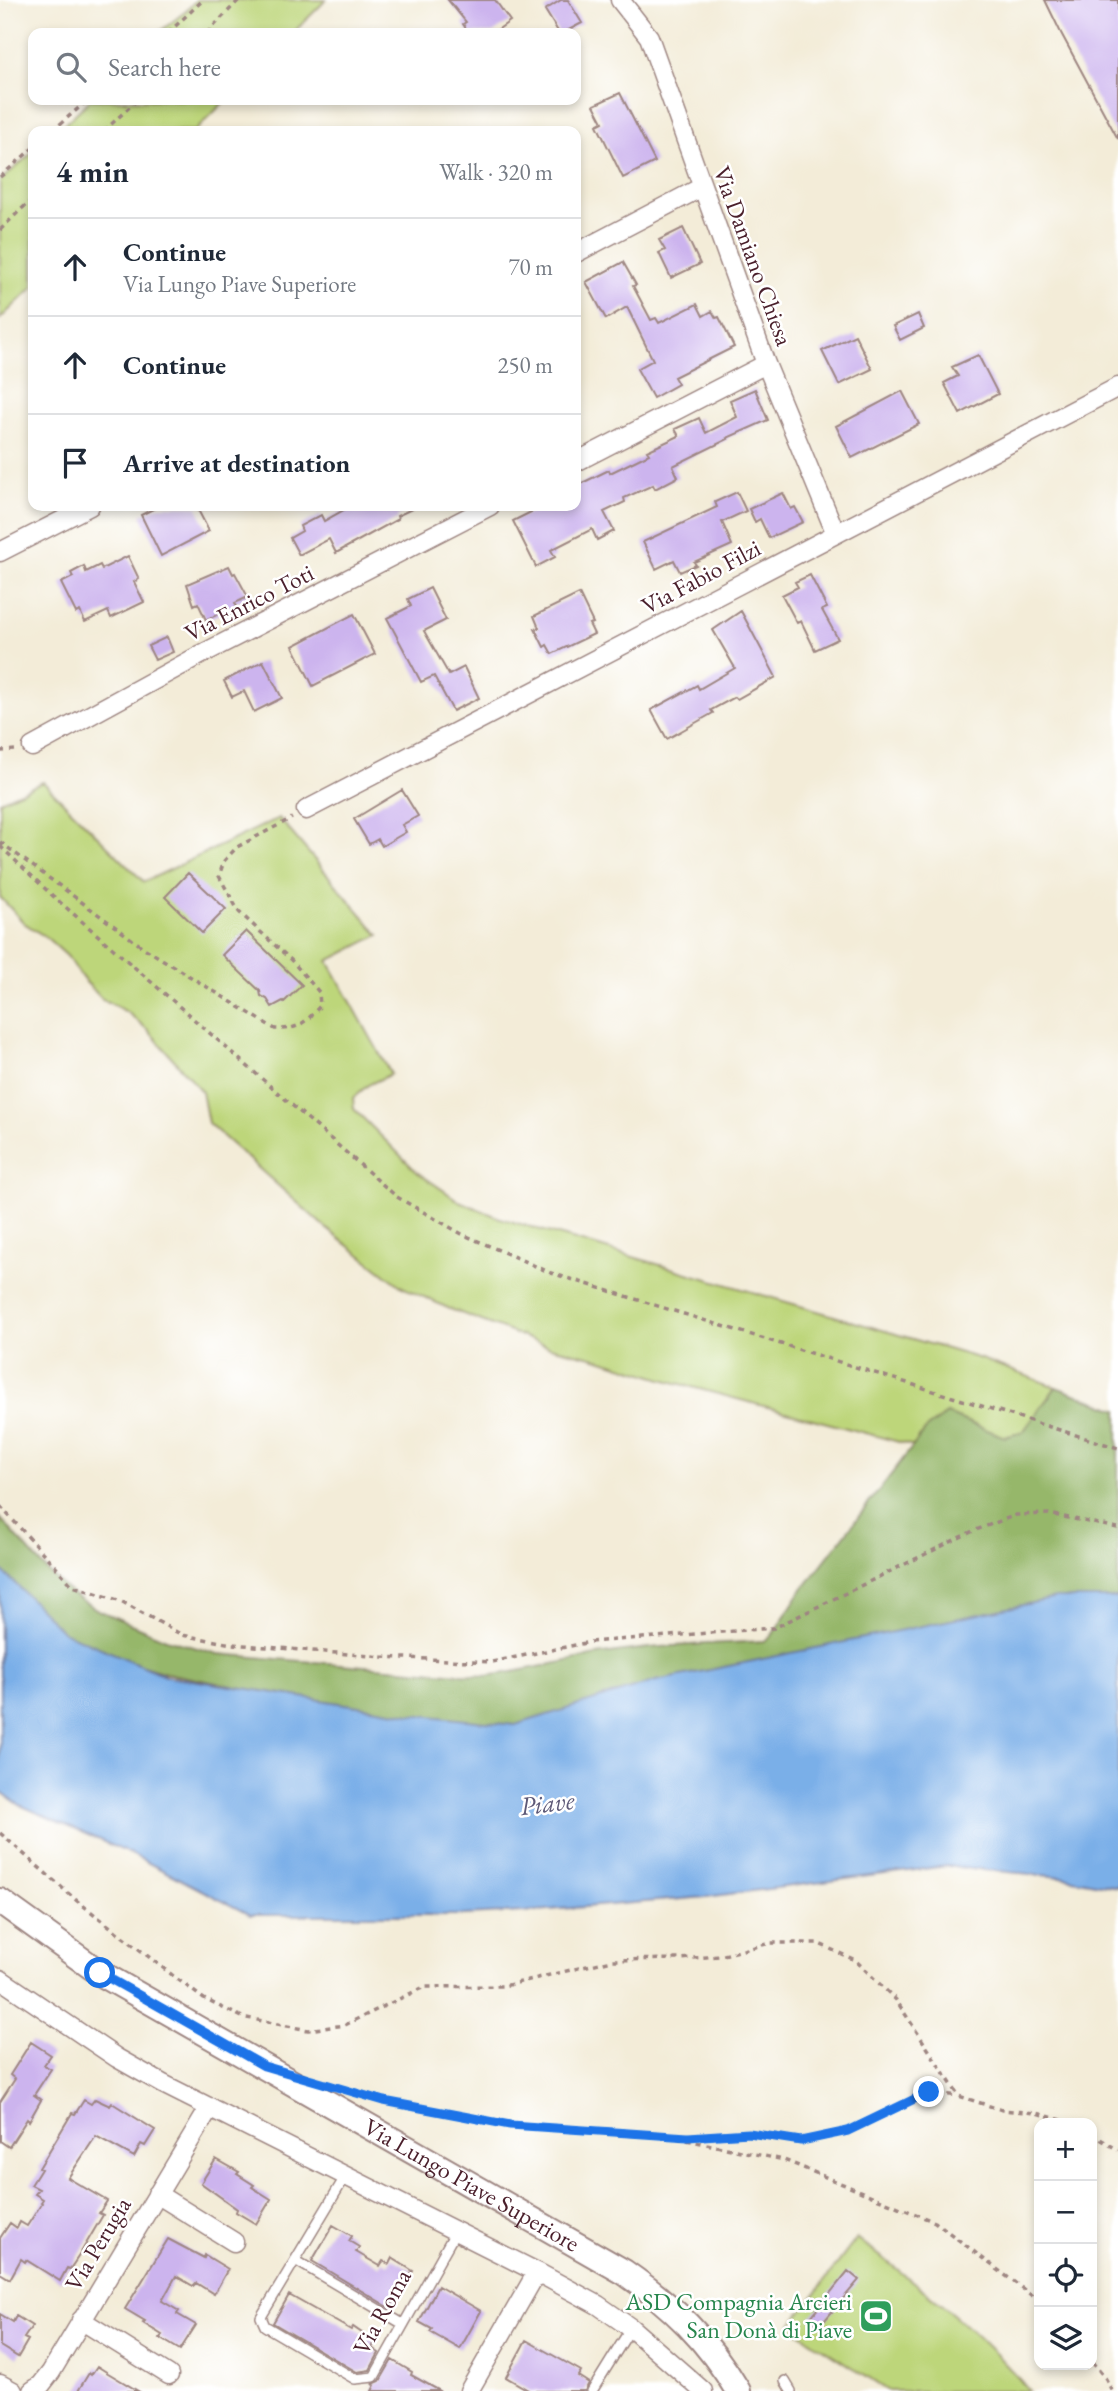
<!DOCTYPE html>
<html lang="en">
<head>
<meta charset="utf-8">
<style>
  :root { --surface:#fff; --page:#f2f2f3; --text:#1f2937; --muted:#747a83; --line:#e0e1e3 }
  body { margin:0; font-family:"EB Garamond",serif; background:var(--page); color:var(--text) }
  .controls { position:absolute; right:21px; bottom:21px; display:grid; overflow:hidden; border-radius:14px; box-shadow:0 4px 10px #0003 }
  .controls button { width:63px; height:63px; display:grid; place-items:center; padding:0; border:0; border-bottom:2px solid var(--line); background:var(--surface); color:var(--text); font:35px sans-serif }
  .stop { position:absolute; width:21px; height:21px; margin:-16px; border:5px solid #1a73e8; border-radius:50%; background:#fff }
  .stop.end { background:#1a73e8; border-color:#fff; box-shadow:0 2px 7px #0008 }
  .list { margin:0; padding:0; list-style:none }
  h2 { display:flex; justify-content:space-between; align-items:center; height:91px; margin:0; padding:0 28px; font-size:30px }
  h2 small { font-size:23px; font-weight:400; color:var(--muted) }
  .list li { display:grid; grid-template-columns:46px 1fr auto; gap:21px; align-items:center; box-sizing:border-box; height:98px; padding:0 28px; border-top:2px solid var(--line) }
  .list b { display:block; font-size:26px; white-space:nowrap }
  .list p { margin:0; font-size:23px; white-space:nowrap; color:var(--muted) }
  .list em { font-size:23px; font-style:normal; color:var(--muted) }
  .icon { flex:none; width:38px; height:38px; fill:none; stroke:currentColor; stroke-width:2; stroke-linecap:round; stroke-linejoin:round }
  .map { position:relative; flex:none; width:1118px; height:2391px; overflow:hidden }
  .search { position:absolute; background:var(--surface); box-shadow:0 4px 10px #0003; left:28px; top:28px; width:553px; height:77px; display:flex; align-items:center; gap:18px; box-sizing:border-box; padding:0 24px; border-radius:14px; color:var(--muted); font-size:26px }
  .panel { position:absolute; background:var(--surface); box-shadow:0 4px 10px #0003; left:28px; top:126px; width:553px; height:385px; border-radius:14px }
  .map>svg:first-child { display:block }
</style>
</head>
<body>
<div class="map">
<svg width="1118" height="2391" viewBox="0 0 1118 2391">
  <rect width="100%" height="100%" fill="#fff"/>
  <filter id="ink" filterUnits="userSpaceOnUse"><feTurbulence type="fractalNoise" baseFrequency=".0143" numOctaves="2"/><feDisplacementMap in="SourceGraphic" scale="14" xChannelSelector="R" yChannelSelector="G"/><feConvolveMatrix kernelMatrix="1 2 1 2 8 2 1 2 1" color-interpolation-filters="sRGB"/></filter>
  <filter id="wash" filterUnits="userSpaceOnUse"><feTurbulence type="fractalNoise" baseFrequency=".00686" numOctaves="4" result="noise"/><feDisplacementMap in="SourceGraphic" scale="28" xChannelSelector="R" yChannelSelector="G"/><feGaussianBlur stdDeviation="1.57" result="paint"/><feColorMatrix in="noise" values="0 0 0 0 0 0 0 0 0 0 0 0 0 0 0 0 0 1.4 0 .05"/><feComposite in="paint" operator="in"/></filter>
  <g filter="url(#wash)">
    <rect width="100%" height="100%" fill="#f3ecd8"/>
    <path fill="#bdd67a" stroke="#847a52" stroke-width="2" d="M196,0H326L293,33H158L186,11Z
      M90,100H226L195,131H57Z
      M33,152V287L0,319V181Z
      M43,782L144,882L279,818L379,935L328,961L391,1074L368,1085L353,1098L354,1109L417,1172L459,1201L500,1218L981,1359L1056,1387L1023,1432L1005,1437L991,1432L920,1436L914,1446L662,1379L596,1358L550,1347L450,1309L402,1287L327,1229L208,1123L202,1092L148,1030L127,1012L102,999L83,979L67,956L47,938L24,923L0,897V801Z
      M857,2238C917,2285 981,2331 1029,2391H888L790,2327Z"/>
    <path fill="#96b76a" stroke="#706b4a" stroke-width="2" d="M1056,1387L1118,1410V1615L571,1742L297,1699L166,1673L105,1655L50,1632L0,1587V1518L48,1572L72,1594L98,1610L166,1639L218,1654L486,1676C525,1671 563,1661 603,1654C656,1645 710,1644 764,1641L771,1637L799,1594L927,1428L947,1414L1005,1437L1023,1432Z"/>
    <path fill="#7aafe8" stroke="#62678a" stroke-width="2" d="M0,1568L63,1632L167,1676L410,1714L515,1725L656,1681L1056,1598H1118V1887L1061,1877L947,1866L706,1897L524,1912L465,1915H250L131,1854L20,1805L0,1791Z"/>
    <g id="blocks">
      <path fill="#ccb4ee" d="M448,0H495L510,21L493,33H469L463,24L466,22Z
        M561,0H568L582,23L563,33H559L545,10Z
        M1045,0H1118V139L1061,33Z
        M620,93L655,162L623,178L597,125L603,122L594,105Z
        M683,228L700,264L671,278L659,253L665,250L659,240Z
        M623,262L636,285L633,286L651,320L656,318L659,323L697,304L703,316L712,311L716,318L719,317L734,347L674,377L678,384L653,398L637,369L653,360L627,307L606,319L586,282Z
        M918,314L924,328L900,340L893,326Z
        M855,335L872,369L839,385L822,351Z
        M978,355L998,394L960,414L944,383L958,376L952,367Z
        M755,389L768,420L727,438L728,439L673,466L678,477L655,489L653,485L624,498L625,502L604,512L614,531L597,540L592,529L551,550L555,557L536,567L513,521L543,506H576V486L609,470L610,473L649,454L647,451L679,436L675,429L699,418L706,433L737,417L730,400Z
        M902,391L919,424L852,458L836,426Z
        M737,492L746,511L722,522L732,545L694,562L696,565L680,572L674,560L656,569L643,542L717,507L715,502Z
        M783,493L791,509L795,507L803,522L769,538L760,519L755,522L749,509Z
        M159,506H196L209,531L161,556L141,515Z
        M351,506H418L397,516L398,519L336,553L329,539L299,555L290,538L302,531L300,526L321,515L324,521Z
        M128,556L139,579L134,582L144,602L111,618L108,611L85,622L80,611L76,613L61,583L73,577L71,573L84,566L86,572L100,565L102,569Z
        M229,566L233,574L235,573L248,597L235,603L239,612L226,617L223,612L206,620L198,603L194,605L187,584Z
        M810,575L827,608L822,610L838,639L815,650L801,621L797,623L782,595L798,587L795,582Z
        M430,588L446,620L424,631L449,675L464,667L479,698L453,711L434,676L421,682L387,618L411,606L408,599Z
        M579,594L593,623L589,624L594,634L552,654L547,645L544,647L535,629L539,628L534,616Z
        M741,611L776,677L737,699L735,697L711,710L713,713L667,739L651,710L697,685L699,689L735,668L713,630Z
        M354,614L375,654L313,686L293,646Z
        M167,637L173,652L155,660L148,646Z
        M263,661L282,698L254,712L244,691L232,697L224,681Z
        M402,790L418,816L402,825L406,832L382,846L378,839L369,844L354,819Z
        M188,873L226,909L202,933L165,897Z
        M246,931L302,985L284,1002L283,1001L272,1007L267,999L261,996L260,991L222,955Z
        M31,2042L51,2055L44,2065L51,2069L34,2095L41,2100L29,2121L27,2119L9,2147L0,2141V2102L15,2079L10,2075Z
        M95,2099L110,2106L112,2103L155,2130L145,2146L141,2144L134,2157L96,2136L68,2178L107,2201L99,2213L103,2215L80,2254L70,2269L67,2268L60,2281L26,2260L25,2262L21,2259L10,2279L0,2273V2238L10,2223L17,2228L20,2222L27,2226L42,2203L41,2202L43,2199L35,2194L39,2189L31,2185L41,2169L39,2168L72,2113L75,2114L84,2100L91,2104Z
        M216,2159L239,2172L237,2174L254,2185L252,2187L271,2199L256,2224L236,2212L237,2209L201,2183Z
        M333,2225L352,2236L349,2241L359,2247L356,2252L380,2266L383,2261L389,2264L392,2258L413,2271L390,2308L312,2261Z
        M168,2239L204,2258L205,2255L228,2269L214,2294L196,2283L193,2286L176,2276L162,2301L179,2311L177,2314L196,2325L180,2350L160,2338L162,2335L143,2323L145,2321L125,2309Z
        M848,2271L859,2280L820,2326L810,2318Z
        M438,2286L481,2311L460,2349L430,2332L432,2329L419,2322Z
        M289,2295L351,2330L353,2327L375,2342L372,2348L379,2353L370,2370L357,2372L273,2323Z
        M0,2314L13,2322L16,2316L32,2326L24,2338L28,2340L18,2357L0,2346Z
        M526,2340L581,2371L578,2376L589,2383L585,2391H530L506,2377Z
        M392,2360L412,2372L411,2375L440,2391H372L375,2385L373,2384L380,2381Z
        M97,2366L108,2373L138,2391H78L89,2373L91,2375Z"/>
    </g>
  </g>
  <g filter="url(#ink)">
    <use href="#blocks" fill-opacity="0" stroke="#9e8682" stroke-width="2"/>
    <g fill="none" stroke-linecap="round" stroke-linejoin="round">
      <g stroke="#9e8682" stroke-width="12">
        <path id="service" d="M345,2177L261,2317L265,2326L355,2379L374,2377L456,2231
          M295,2260L403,2324
          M785,2381L791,2391
          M592,2391L631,2328"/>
      </g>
      <g stroke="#9e8682" stroke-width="21">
        <path id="minor" d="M620,0L649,37L766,364L836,534
          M576,253L702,187
          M576,462L766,364
          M0,552L90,506
          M32,747L202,654L490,506
          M306,810L1118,387
          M0,1979L117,2058L163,2084L537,2272L598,2305L631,2328L703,2391
          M157,2194L234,2242
          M81,2320L169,2375
          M0,2384L13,2391
          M32,2391L41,2385L51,2372L210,2107
          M469,2391L537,2272"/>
      </g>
      <g stroke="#9e8682" stroke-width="28">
        <g id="secondary">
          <path id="s1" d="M0,1901L100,1973L624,2272C672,2305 708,2340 738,2391"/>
        </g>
      </g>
      <path stroke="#9e8682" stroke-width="3.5" stroke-dasharray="5 5" stroke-linecap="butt" d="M168,33L203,0
        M207,33L239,0
        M52,131L88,100
        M104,131L137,100
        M0,177L33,148
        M0,230L33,198
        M0,751L16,750
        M0,842L144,948L275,1029C298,1030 305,1023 320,1006L319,992L291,960L239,912L219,876L224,861L237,847L292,818
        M0,846L53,896L397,1197L462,1234L551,1273L1118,1448
        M0,1506L73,1586L121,1601L182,1635L232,1644L383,1657L492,1662L590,1642L774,1628L973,1531L1016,1515L1049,1514L1118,1528
        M0,1833L76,1900L176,1978L204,1999L242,2017L308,2030L345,2025L424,1987L504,1986L612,1960L680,1959L720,1956L770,1943H817L855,1960L896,2000L959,2096L1002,2110L1036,2113L1073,2123
        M353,2092L384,2101L510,2125L689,2137L749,2133L801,2141L848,2131L929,2092L958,2096
        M1092,2134L1118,2150
        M677,2138L784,2160L935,2222L1039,2301
        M1092,2362L1106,2379L1112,2391"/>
      <use href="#service" stroke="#fff" stroke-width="9"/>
      <use href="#minor" stroke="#fff" stroke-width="18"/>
      <use href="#secondary" stroke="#fff" stroke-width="24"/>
    </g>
  </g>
  <g fill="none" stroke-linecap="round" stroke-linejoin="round" filter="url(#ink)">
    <path stroke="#1a73e8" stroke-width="9" d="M100,1973L264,2066L384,2101L510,2125L688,2137L749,2133L801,2141L848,2131L929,2092"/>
  </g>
  <defs>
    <g id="stadium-square" transform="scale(1.75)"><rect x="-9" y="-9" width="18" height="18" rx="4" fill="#2e9e5b" stroke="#fff"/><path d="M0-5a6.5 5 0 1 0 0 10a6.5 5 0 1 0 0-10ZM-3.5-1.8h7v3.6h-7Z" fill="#fff"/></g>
  </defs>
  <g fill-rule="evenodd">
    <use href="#stadium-square" x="876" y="2316"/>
  </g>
  <g text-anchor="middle" stroke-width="5" stroke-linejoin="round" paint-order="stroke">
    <g font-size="24" fill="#4a1f2b" stroke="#fff">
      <text transform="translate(753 256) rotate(70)" y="8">Via Damiano Chiesa</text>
      <text transform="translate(701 577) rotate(-28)" y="8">Via Fabio Filzi</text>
      <text transform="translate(249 603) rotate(-27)" y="8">Via Enrico Toti</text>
      <text dy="8" stroke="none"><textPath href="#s1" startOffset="551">Via Lungo Piave Superiore</textPath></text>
      <text transform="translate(98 2244) rotate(-59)" y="8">Via Perugia</text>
      <text transform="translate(382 2312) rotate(-61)" y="8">Via Roma</text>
    </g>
    <g font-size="24" fill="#27864d" stroke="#fff" text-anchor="end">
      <text x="852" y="2310">ASD Compagnia Arcieri<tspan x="852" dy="28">San Donà di Piave</tspan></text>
    </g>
    <g font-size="26" font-style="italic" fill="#5d5977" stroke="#fff">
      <text transform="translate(547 1803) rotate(-7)" y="9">Piave</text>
    </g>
  </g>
</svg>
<div class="controls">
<button>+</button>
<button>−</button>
<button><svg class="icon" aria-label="locate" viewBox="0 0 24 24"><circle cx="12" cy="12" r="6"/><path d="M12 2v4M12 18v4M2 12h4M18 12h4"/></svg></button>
<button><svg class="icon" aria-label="layers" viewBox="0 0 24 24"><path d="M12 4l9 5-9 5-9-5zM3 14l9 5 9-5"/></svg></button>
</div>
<div class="stop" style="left:100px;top:1973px"></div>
<div class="stop end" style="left:929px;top:2092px"></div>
<div class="search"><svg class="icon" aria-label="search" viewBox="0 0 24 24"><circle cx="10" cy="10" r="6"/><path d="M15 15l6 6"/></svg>Search here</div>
<section class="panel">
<h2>4 min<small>Walk · 320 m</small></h2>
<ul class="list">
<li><svg class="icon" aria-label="ahead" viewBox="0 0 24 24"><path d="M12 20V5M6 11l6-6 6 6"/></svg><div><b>Continue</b><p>Via Lungo Piave Superiore</p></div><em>70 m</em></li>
<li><svg class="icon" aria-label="ahead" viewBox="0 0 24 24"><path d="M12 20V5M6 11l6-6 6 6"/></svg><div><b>Continue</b></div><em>250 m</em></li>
<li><svg class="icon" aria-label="arrive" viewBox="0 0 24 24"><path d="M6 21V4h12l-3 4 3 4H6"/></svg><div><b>Arrive at destination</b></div></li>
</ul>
</section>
</div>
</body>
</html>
